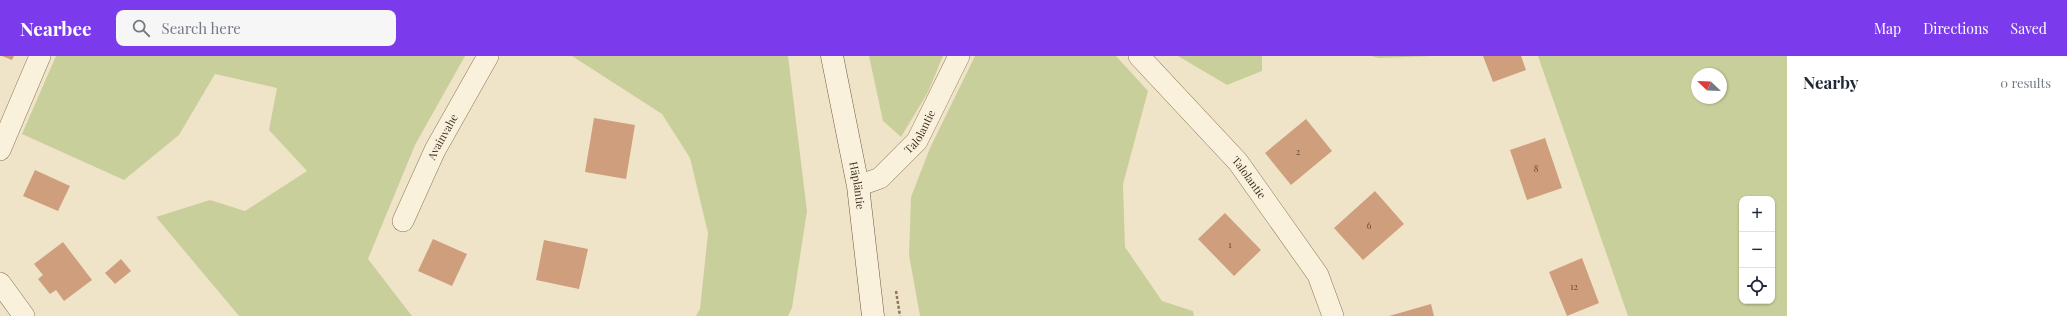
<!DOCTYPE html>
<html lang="en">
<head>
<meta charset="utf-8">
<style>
  :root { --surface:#fff; --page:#f6f6f7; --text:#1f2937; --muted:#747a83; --line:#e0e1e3; --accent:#7c3aed }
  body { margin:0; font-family:"Playfair Display",serif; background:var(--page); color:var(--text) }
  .controls { position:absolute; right:12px; bottom:12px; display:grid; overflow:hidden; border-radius:8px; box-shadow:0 1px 3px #0004 }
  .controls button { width:36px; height:36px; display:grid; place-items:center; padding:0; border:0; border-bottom:1px solid var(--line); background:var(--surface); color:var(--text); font:20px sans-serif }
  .compass { position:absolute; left:1691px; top:12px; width:36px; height:36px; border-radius:50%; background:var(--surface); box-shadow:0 1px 3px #0004; rotate:293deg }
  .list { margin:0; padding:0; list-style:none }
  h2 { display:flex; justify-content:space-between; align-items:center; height:52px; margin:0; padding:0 16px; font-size:17px }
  h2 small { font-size:13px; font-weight:400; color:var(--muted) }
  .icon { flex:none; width:22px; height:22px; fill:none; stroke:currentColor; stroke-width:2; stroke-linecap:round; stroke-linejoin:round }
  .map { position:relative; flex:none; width:1787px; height:260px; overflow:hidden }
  header { display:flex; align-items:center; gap:24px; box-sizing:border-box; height:56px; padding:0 20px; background:var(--accent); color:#fff }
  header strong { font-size:19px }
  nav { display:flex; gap:22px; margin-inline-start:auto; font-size:14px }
  .search { width:280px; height:36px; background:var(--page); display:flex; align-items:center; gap:10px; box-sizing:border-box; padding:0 14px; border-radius:8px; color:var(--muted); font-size:15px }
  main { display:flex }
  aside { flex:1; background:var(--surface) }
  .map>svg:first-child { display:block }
</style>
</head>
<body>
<header>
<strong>Nearbee</strong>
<div class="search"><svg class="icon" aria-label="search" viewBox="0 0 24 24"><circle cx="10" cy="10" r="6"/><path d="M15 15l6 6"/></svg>Search here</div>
<nav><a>Map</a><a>Directions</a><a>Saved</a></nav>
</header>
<main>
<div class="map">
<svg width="1787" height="260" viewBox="0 0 1787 260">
  <rect width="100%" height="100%" fill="#f0e4c8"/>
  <path fill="#c9cf9b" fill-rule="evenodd" d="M56,0H465L415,89L368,203L412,260H239L156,161L210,144L245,155L307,115L269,74L277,32L215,18L179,79L124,124L22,78Z
    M572,0H788L807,155L792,252L788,260H696L700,253L708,177L690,102L662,58Z
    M869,0H943L928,36L901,81L883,65Z
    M975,0H1116L1148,35L1123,128L1125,191L1162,245L1193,255L1194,260H920L909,199L911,141L930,92Z
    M1178,0H1262V15L1227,29Z
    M1371,0H1433L1379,2Z
    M1538,0H1787V260H1628ZM1697,18H1721V42H1697ZM1742,143H1772V245H1742Z"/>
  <path fill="#cf9f7d" d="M2,0H14L12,4Z
    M1483,0H1521L1526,14L1493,26Z
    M594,62L635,69L626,123L585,116Z
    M1306,63L1332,95L1291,129L1265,97Z
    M1545,82L1562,132L1527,144L1510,94Z
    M35,114L70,130L58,155L23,140Z
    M1375,135L1404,168L1363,204L1334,172Z
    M1225,157L1261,194L1234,220L1198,183Z
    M433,183L467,198L452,230L418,215Z
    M544,184L588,193L579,233L536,224Z
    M63,186L92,224L64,245L56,234L50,238L38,223L43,219L34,208Z
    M1582,202L1599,247L1567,260L1549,216Z
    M121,203L131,215L115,228L105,217Z
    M1431,248L1434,260H1389Z"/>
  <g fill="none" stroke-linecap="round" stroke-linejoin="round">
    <g stroke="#8d765c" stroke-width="22">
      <g id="street">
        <path id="s1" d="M1139,0L1238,106L1318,219L1333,260"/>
        <path d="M0,94L40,0"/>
        <path id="s2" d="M858,130L880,122L917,85L959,0"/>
        <path id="s3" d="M403,165L435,94L488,0"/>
        <path d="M0,227L24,260"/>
      </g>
    </g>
    <g stroke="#6f573f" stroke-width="23">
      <g id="secondary">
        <path id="s4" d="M832,0L858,130L873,260"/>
      </g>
    </g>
    <path stroke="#8d765c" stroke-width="2.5" stroke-dasharray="3 2" stroke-linecap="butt" d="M896,235L900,260"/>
    <use href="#street" stroke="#faf1dc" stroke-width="21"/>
    <use href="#secondary" stroke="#faf1dc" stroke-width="22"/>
  </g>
  <g text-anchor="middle" stroke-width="3" stroke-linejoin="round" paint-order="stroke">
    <g font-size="9" fill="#624a37">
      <text x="1298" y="99">2</text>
      <text x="1536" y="116">8</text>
      <text x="1369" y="173">6</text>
      <text x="1230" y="192">1</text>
      <text x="1574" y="234">12</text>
    </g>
    <g font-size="11" fill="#3d2e20" stroke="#f7eed8">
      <text dy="4" stroke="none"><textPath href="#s2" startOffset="85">Talolantie</textPath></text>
      <text dy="4" stroke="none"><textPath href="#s3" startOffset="93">Avainvahe</textPath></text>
      <text dy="4" stroke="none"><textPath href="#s1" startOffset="164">Talolantie</textPath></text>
      <text dy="4" stroke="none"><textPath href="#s4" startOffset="132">Häpläntie</textPath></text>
    </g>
  </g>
</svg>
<div class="controls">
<button>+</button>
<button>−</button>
<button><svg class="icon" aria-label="locate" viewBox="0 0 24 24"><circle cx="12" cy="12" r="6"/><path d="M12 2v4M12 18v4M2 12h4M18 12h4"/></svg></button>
</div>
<svg class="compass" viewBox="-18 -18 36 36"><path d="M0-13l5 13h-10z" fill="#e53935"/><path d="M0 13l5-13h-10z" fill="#747a83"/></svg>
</div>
<aside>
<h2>Nearby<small>0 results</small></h2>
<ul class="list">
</ul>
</aside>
</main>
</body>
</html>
